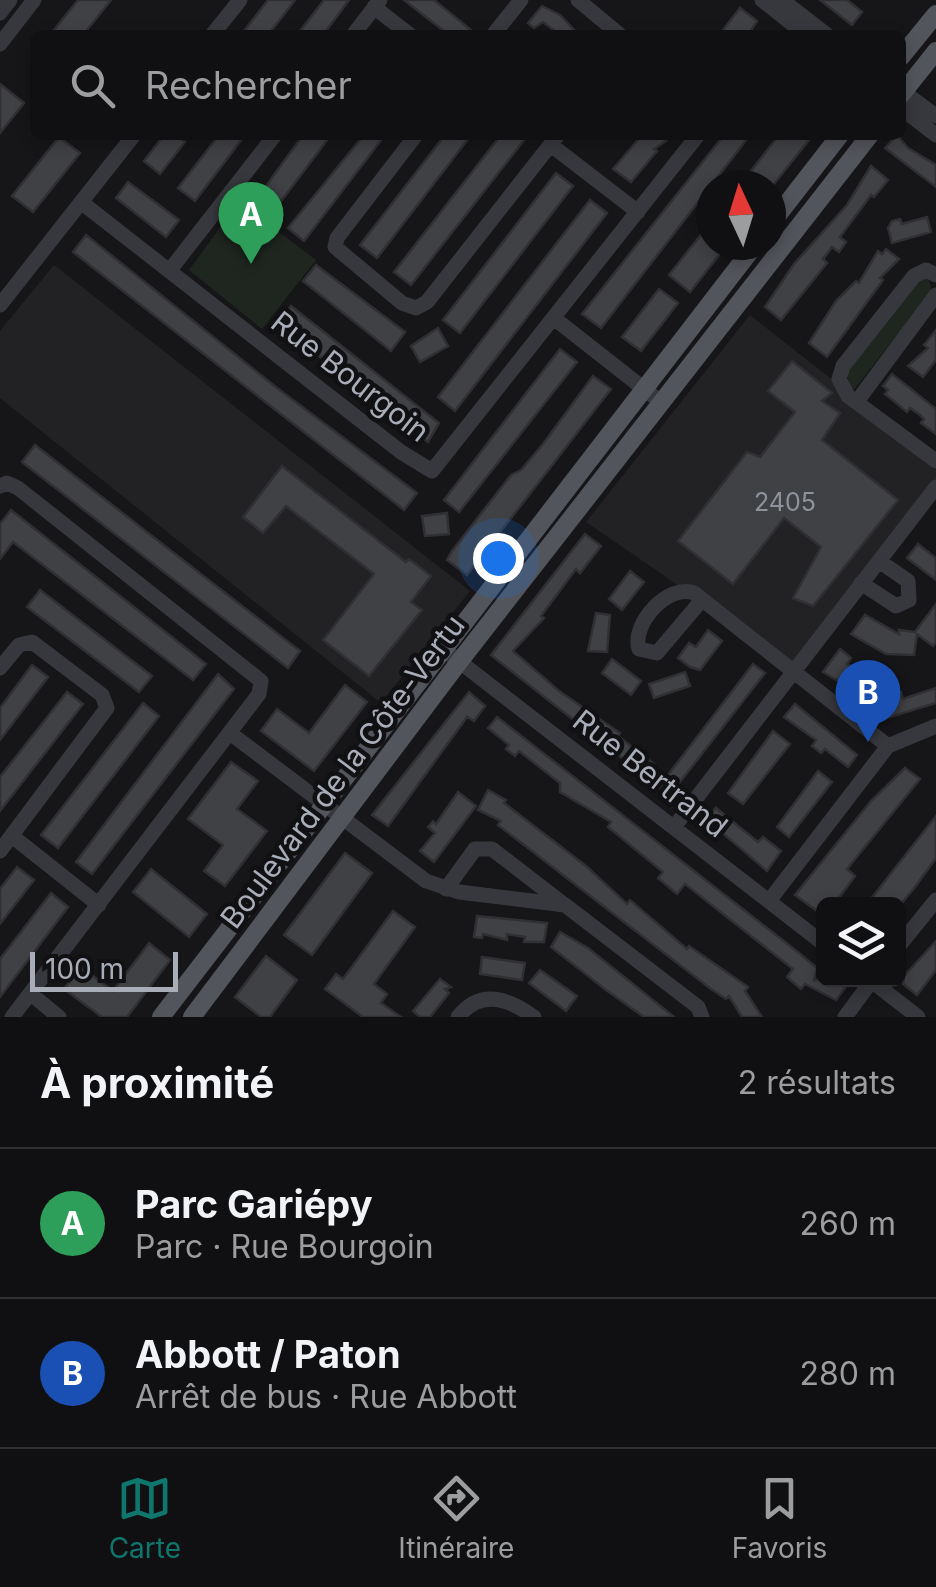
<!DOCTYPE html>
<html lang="fr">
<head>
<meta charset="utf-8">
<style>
  :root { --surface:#101012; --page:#19191b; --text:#f1f3f6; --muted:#9c9d9f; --line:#303032; --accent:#0f766e }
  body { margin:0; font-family:Inter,sans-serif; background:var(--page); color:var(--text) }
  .controls { position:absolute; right:30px; bottom:30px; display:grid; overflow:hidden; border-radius:15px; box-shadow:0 5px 15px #0003 }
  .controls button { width:90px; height:90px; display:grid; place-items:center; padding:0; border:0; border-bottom:2px solid var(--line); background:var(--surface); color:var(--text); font:50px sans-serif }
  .compass { position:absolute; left:696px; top:170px; width:90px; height:90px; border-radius:50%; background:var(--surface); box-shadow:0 5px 15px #0003; rotate:356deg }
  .scale { position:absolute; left:30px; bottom:25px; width:148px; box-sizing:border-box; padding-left:10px; border:5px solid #a8adb8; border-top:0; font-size:28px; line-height:35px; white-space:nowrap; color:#a8adb8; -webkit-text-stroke:8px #111113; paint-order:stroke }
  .you { position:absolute; left:498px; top:558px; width:35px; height:35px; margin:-25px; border:8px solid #fff; border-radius:50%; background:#1a73e8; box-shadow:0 0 0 15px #1a73e833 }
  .badge { display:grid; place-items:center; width:65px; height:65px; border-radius:50%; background:var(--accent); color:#fff; font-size:32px; font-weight:700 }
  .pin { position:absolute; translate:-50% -82px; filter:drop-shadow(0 2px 5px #0008) }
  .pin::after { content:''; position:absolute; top:52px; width:35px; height:30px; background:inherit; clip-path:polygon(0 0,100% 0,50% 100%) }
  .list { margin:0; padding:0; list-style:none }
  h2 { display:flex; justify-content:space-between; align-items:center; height:130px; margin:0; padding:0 40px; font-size:42px }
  h2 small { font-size:32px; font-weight:400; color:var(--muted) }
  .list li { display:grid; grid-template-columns:65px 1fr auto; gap:30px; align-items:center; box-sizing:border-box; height:150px; padding:0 40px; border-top:2px solid var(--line) }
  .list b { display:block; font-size:38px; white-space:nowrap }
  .list p { margin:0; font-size:32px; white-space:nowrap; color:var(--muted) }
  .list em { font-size:32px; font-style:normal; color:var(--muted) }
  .icon { flex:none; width:55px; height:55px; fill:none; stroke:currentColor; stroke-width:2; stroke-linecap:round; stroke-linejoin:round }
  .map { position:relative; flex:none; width:936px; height:1017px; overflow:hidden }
  .search { position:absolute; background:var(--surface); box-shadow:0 5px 15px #0003; left:30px; right:30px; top:30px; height:110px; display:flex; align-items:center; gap:25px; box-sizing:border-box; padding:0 35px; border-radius:15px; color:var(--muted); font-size:38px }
  .sheet { height:430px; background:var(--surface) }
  nav { display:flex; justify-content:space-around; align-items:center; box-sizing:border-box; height:140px; border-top:2px solid var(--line); background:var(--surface); font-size:28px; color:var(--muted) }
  nav a { display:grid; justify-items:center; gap:5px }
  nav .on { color:var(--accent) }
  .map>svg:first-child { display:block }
</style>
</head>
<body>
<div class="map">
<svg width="936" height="1017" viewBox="0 0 936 1017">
  <rect width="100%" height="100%" fill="#161618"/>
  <path fill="#222225" d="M54,265L470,591L381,703L0,398V331Z
    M750,315L936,461V487L792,673L701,601L586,522Z"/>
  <path fill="#1e261f" d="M239,202L316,260L262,329L189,270Z
    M920,278H928L932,291L852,392L846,372Z"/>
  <path fill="#404145" stroke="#303034" stroke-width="2.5" d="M78,0H111L83,35H50Z
    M268,0H295L268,35H241Z
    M324,0H349L323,35H297Z
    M404,0H434L471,30L467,35H449Z
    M820,0H847L862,12L852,25Z
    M542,6L560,15L579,35H560L543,22L534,28L528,23Z
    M740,8L757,21L748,35H719Z
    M0,84L24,103L0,133Z
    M164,135H177L185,142L160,174L144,161Z
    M219,135H245L195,201L178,188Z
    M303,135H331L269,217L253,204Z
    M364,135H385L304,241L288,228Z
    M445,135H471L377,258L360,245Z
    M501,135H528L411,285L394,272Z
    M642,135H658L666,141L654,149L657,151L631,182L613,169Z
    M724,135H750L601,328L582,314Z
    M779,135H813L773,185H740Z
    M897,135L908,148L936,165V187L885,148Z
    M59,137L80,153L33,212L12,196Z
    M871,166L888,180L874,197L871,195L840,237L846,242L839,252L832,247L823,259L827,263L781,320L765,307L794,264L847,205Z
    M556,173L573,186L460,333L443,320Z
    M128,182L179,220L166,237L116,198Z
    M590,200L607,213L455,411L438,397Z
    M927,217L931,232L892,243L888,228L892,221L900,219L902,224Z
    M711,222V245H727L690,292L669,275Z
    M86,235L277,388L417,493L404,510L73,252Z
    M886,249L899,259L880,278L883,280L827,357L809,343L836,301L856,281L859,283L878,251L882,254Z
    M316,265L405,332L391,351L303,281Z
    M659,289L678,303L641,351L622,337Z
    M291,306L439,423L428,442L277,323Z
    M438,328L448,346L420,362L411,346Z
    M936,330V360L923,377L908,366L928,348L924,345Z
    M560,349L577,362L459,512L444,500Z
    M792,361L832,393L822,401L840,413L822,440L898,500L813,606L793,598L821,547L784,518L733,584L678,541L747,452L760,457L795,412L768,391Z
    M892,374L936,409V434L921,423L924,419L919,414L910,408L907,412L885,394L888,390L883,386Z
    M593,376L611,389L467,575L447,560L452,551L511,475L521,470L543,444Z
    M35,445L300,651L288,668L22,462Z
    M282,466L406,562L409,559L431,576L411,602L422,610L369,676L323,640L374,574L286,506L263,533L243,517Z
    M11,510L206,664L193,680L13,542L0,559V524Z
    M447,513L449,534L425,536L422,516Z
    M585,534L601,546L580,573L576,569L541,616L544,618L513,651L559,691L620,733L618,736L654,764L645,776L491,655Z
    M918,544L936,558V580L907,558Z
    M630,571L644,582L622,610L609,599Z
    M40,590L152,676L139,692L27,607Z
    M936,604V642L933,646L917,634L914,655L886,654L851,634L865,615L899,634V630L915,632Z
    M596,613L610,615L607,652L588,651Z
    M708,630L722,641L700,670L690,667L678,658L689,643L696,647Z
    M840,649L851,658L847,664L868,675L863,684L888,688L886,696L901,692L903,699L936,688V703L887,718L886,712L866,703L867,698L823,672Z
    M612,659L641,681L631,695L602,673Z
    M753,664L765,673L669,796L658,788Z
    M32,665L48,677L0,740V708Z
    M685,672L690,686L654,698L649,684Z
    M218,674L234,689L92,874L76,862Z
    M345,685L367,702L314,771L261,731L277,709L309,733Z
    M67,692L83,704L0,811V777Z
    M469,692L485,706L474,721L467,717L388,826L372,815Z
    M143,703L159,716L58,848L41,835Z
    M795,704L857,755L848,767L825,749L821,753L812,746L816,740L784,717Z
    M497,717L799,953L817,968L814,980H834L845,988L836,1000L805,984L801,989L787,977L793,969L685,884L677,894L658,878L663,872L608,827L611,822L560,792V783L519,751L515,756L506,749L509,745L488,728Z
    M773,731L790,744L743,804L728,793Z
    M231,762L258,781L237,809L267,831L225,886L204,871L223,845L188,819Z
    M905,768L920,779L847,869L855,876L838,899L845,904H824V916L795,895L871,801Z
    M818,771L832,782L789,837L777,827Z
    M488,790L506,800L504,803L586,866L627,904L630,900L687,949L689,946L748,987L745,991L762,1017H742L729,996L726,999L711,989L498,825L501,821L478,810Z
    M458,792L476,806L434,862L420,851L435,833L428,827L433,821L436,824Z
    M716,808L758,842L763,837L781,851L767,871L706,819Z
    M936,816V858L915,887L901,904H867Z
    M345,853L372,873L312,955L284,935Z
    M17,867L34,880L0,924V889Z
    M151,869L207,914L189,937L133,892Z
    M51,893L68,907L0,997V959Z
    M393,911L415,927L374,984L387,994L381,1003L401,1017H363L325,989L336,974L343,979Z
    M477,916L547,923L544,942H524L525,937L507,934V940L483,934L482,938L474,937Z
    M560,932L588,948L674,1017H644L606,990L551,947Z
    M936,941V970L917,995L903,984L904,976Z
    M149,943L170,960L127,1017H102L64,989L81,967L113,991Z
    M266,956L297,980L270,1017H261L235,997Z
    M482,957L525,963L522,980L480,974Z
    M540,970L577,996L566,1011L529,983Z
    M440,979L451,987L445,989L449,993L430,1017H420L413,1011Z"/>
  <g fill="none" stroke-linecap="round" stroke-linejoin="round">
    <path stroke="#37383d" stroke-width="15" d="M578,0L620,35
      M762,0L806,35
      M782,0L827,35
      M374,7L410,35
      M0,13L10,0
      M212,35L240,0
      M353,35L380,0
      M493,35L521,0
      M0,44L34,0
      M901,90L936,116
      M901,108L936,135
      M416,135L337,238L335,247L402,303L416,308L427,302L558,135
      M551,145L638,212
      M81,202L401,452L432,471L698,135
      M170,270L275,135
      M936,275L926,270L914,276L843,366L839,379L848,396L936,461
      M0,305L134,135
      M555,319L662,403
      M858,400L936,295
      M0,486L7,483L18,488L261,681L259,694L12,1017
      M861,583L896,606L909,600L908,581L879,561
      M701,601L657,653L639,649C631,624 668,583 694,593L888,746
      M442,648L824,944
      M0,668L19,645L32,642L102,695L107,708L0,851
      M230,733L426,881L459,892L565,905L698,1007L702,1017
      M674,827L936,487
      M12,836L99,905
      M446,889L475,849H492L562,903
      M769,901L888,746L936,726
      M898,947L936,900
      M869,979L918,1017
      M31,994L59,1017
      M458,1017C480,989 508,998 534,1017
      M845,1017L873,979"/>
    <path stroke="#53555c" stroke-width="18" d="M901,57L936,14
      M901,95L936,51
      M771,224L840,135
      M161,1017L755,245
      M192,1017L459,662L870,135"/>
  </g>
  <g text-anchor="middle" stroke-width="9" stroke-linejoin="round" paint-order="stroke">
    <g font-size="25" fill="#8e929b">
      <text x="785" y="511">2405</text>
    </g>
    <g font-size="30" fill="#a8adb8" stroke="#111113">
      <text transform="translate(350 377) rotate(38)" y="10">Rue Bourgoin</text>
      <text transform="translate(343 772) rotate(-53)" y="10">Boulevard de la Côte-Vertu</text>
      <text transform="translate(650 774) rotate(38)" y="10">Rue Bertrand</text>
    </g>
  </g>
</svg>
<div class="controls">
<button><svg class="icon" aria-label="layers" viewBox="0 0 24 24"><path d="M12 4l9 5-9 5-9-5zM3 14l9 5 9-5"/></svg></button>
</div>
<svg class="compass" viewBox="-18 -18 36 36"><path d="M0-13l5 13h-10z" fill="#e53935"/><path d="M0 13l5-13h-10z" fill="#9c9d9f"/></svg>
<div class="scale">100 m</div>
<div class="you"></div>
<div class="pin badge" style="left:251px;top:264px;background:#2e9e5b">A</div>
<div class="pin badge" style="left:868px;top:742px;background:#1a4fb4">B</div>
<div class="search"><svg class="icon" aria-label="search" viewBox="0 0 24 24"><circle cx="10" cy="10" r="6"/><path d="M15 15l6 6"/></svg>Rechercher</div>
</div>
<section class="sheet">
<h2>À proximité<small>2 résultats</small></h2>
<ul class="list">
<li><span class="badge" style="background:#2e9e5b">A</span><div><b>Parc Gariépy</b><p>Parc · Rue Bourgoin</p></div><em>260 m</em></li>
<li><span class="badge" style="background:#1a4fb4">B</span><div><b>Abbott / Paton</b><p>Arrêt de bus · Rue Abbott</p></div><em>280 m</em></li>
</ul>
</section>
<nav>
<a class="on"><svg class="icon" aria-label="map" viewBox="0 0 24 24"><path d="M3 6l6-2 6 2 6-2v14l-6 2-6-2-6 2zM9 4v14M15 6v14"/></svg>Carte</a>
<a><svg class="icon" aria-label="directions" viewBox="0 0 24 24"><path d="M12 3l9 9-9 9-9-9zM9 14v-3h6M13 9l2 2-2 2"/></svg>Itinéraire</a>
<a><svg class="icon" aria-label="saved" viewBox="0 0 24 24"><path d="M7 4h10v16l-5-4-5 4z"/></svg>Favoris</a>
</nav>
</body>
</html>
